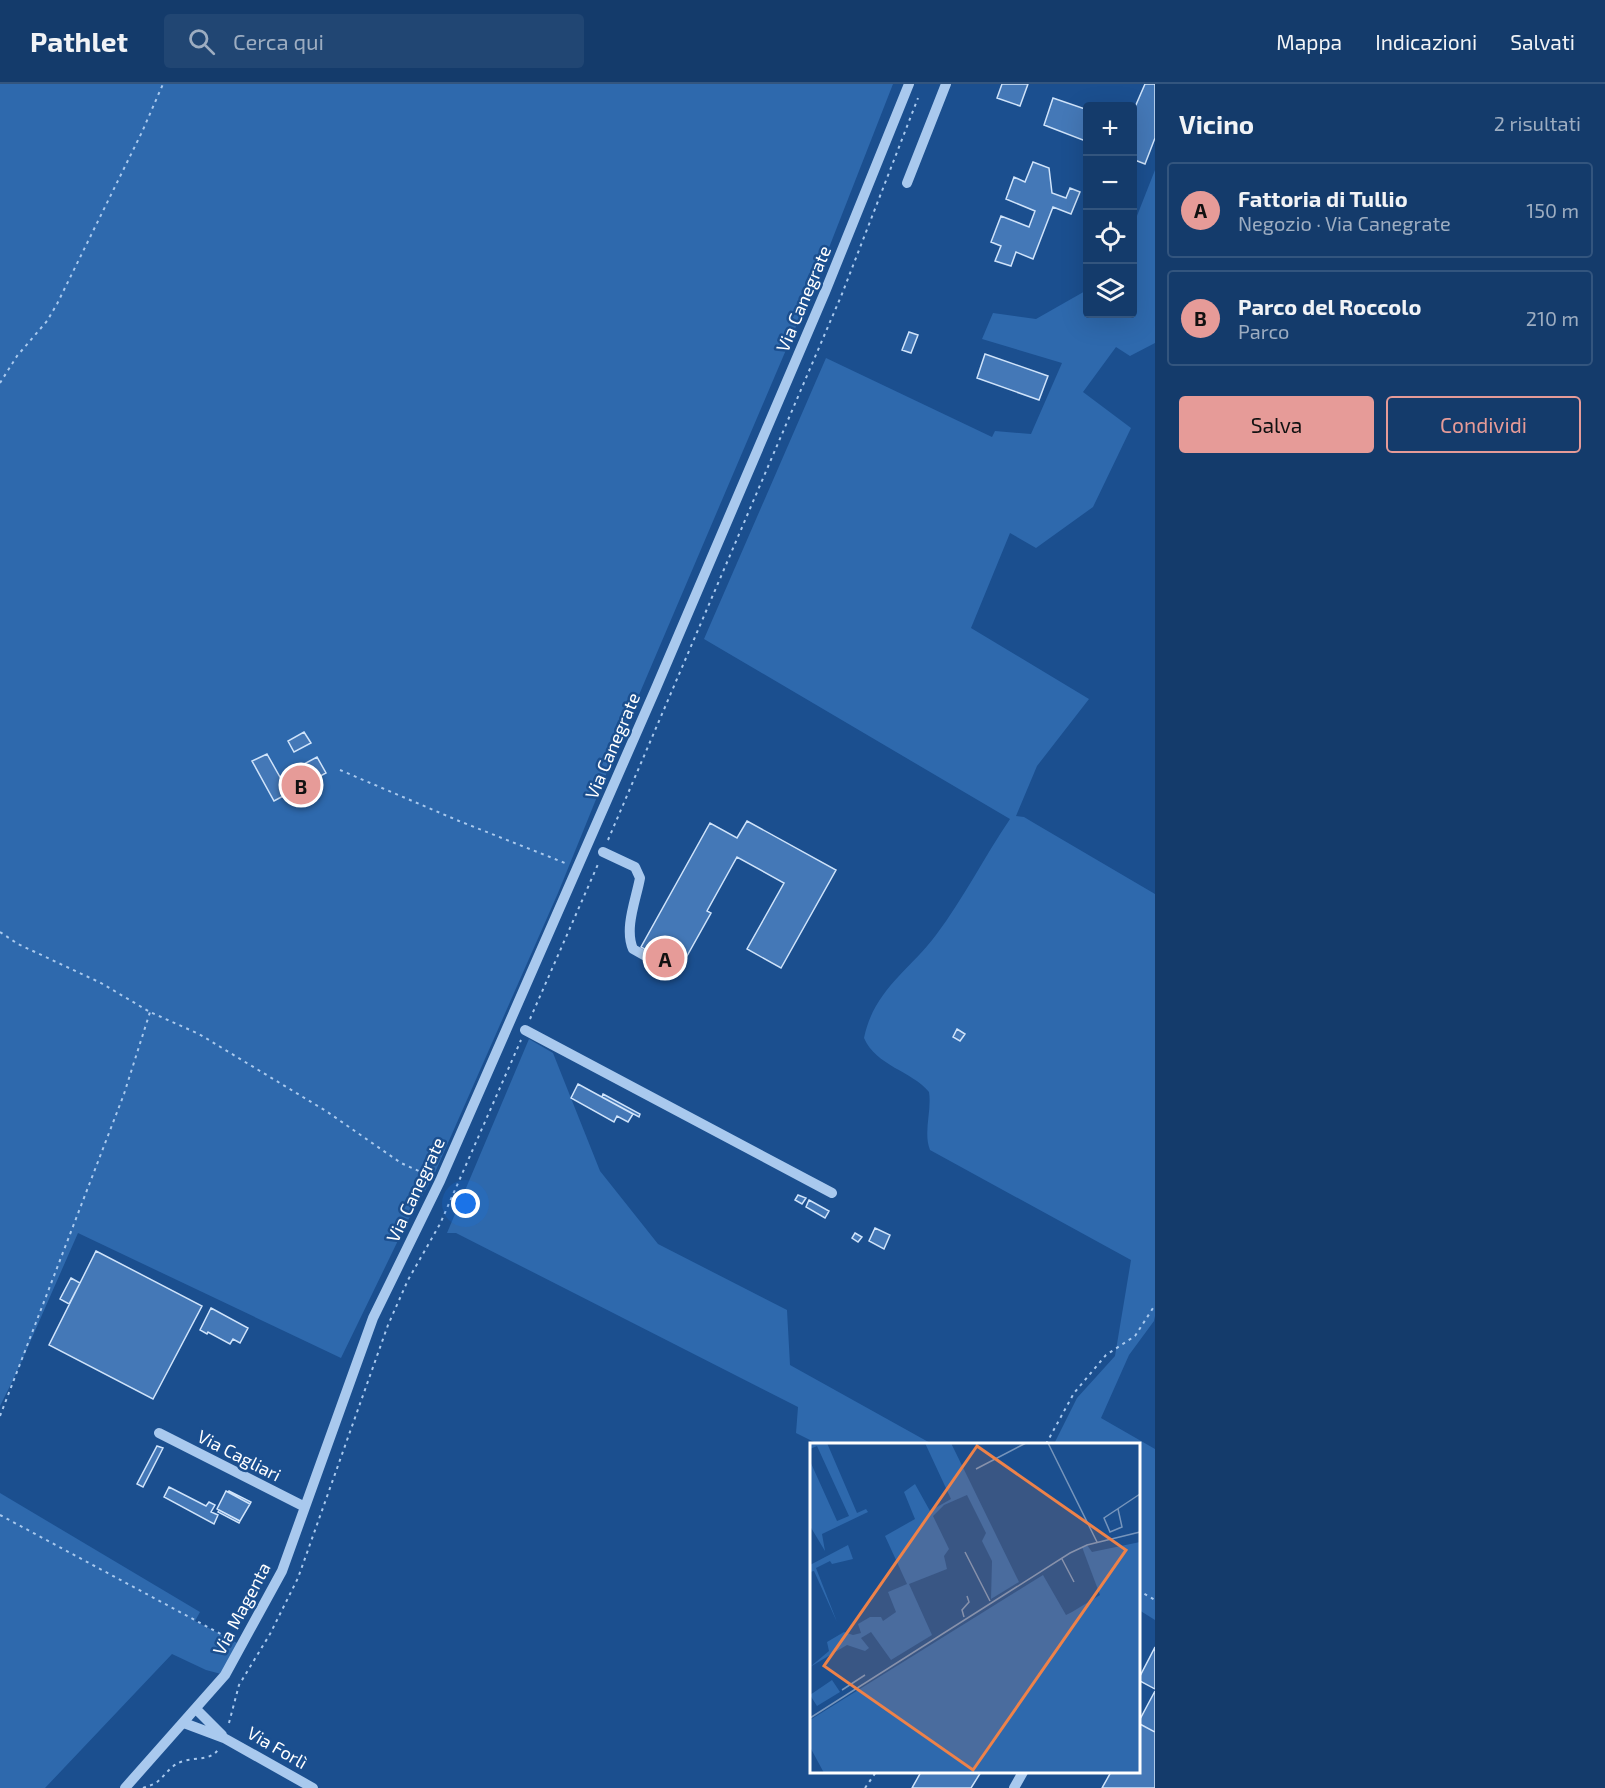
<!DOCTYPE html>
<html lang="it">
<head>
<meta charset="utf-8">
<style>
  :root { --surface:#143b6b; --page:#214673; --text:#f1f3f6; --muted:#9dadc1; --line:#33557e; --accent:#e69b98 }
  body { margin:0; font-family:"Exo 2",sans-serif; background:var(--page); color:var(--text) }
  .controls { position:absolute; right:18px; top:18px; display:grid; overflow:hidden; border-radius:6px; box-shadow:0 6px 24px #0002 }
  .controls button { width:54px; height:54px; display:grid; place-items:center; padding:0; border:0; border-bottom:2px solid var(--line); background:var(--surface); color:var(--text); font:30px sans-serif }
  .you { position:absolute; left:466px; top:1120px; width:21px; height:21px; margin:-15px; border:4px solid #fff; border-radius:50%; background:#1a73e8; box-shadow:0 0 0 9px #1a73e833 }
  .badge { display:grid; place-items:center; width:39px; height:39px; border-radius:50%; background:var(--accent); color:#111; font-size:20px; font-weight:700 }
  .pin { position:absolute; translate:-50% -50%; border:3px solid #fff; box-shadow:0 2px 6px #0006 }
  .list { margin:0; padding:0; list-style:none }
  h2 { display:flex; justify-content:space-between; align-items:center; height:78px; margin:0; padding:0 24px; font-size:26px }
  h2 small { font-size:20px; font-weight:400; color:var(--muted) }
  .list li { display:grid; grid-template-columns:39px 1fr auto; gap:18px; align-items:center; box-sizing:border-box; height:96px; margin:0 12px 12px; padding:0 12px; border:2px solid var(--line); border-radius:6px }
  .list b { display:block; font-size:22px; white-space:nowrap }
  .list p { margin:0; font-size:20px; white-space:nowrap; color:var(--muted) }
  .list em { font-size:20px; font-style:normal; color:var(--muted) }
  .actions { display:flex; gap:12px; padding:18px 24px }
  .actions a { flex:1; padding:14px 0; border:2px solid var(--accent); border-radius:6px; text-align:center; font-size:21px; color:var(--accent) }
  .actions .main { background:var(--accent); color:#111 }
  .icon { flex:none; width:33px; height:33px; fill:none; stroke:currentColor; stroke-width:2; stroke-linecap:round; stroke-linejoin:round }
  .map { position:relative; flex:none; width:1155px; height:1704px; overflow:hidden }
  header { display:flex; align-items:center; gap:36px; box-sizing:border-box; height:84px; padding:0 30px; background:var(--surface); border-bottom:2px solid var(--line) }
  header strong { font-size:28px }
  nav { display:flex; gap:33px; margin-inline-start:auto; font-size:21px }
  .search { width:420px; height:54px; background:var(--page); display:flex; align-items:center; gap:15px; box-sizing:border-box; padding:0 21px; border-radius:6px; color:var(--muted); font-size:22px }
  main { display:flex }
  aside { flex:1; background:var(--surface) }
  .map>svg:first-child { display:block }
</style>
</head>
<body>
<header>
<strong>Pathlet</strong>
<div class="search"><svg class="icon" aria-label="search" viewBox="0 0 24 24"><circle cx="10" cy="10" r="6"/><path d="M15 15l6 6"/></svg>Cerca qui</div>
<nav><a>Mappa</a><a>Indicazioni</a><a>Salvati</a></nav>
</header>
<main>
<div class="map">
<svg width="1155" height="1704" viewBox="0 0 1155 1704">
  <rect width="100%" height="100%" fill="#1b4f8f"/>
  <path fill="#2e69ad" d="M0,0H893L823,179L627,639L558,809L433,1093L407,1138L341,1274L78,1149L16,1290L0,1322Z
    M1155,86V259L1130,272L1116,263L1083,308L1131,344L1093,423L1036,464L1010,449L971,544L1089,615L1037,682L1016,732L1024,733L1034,739L1155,810V1232L1154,1237L1129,1271L1101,1334L1155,1365V1536L1139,1526L1138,1360H1054L1077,1314L1115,1272L1131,1176L930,1066C923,1048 932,1027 929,1008C912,987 876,982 864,954C874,906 908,888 936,851C964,814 984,773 1010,735L704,555L826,274L992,353L995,347L1031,350L1062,279L982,255L993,229L1036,235L1087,206L1088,230H1132L1133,142Z
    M529,955L553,969L600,1087L658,1160L787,1226L790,1281L932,1360H818L796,1349L798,1323L456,1149H447Z
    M0,1409L200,1528L195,1537L243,1562L225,1591L206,1586L172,1570L45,1704H0Z"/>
  <path fill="#4478b7" stroke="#cfe3fa" stroke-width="1.5" d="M1002,0H1028L1020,22L997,14Z
    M1145,0H1155V54L1145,80L1132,75V30Z
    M1053,14L1088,26V58L1044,41Z
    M1033,78L1049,84L1052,109L1066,114L1070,104L1080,108L1071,130L1053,123L1033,175L1016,168L1011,182L995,177L1001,162L991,158L1001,132L1029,143L1035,127L1006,115L1014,93L1025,98Z
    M909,248L918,251L911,269L902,266Z
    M985,270L1048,292L1039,316L977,294Z
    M304,648L311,659L294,668L288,657Z
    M267,670L280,693L317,673L326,689L274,717L252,677Z
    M747,737L836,786L781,884L747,865L784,799L737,773L707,827L711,829L678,888L651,873L653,870L641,863L710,739L737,754Z
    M957,945L965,950L960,957L953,953Z
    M578,1000L633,1030L628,1038L617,1032L614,1038L571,1014Z
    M603,1010L640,1030L639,1033L602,1013Z
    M798,1111L806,1114L802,1120L795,1116Z
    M809,1116L829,1127L825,1134L806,1123Z
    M875,1144L890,1151L884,1165L869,1157Z
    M855,1149L862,1153L858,1158L852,1154Z
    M96,1167L202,1222L153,1315L49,1261Z
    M71,1194L80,1199L69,1220L60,1215Z
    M211,1224L248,1244L240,1259L233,1255L230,1260L208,1248L207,1250L200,1246Z
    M157,1362L163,1364L143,1403L137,1400Z
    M169,1403L206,1422L209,1418L215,1421L211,1428L218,1431L214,1440L164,1413Z
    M226,1407L250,1420L240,1437L217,1425Z
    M229,1407L251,1418L250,1420L228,1408Z
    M219,1426L240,1437L239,1439L218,1428Z
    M1155,1563V1605L1138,1596Z
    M1155,1607V1648L1138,1639Z
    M1138,1639L1155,1648V1704H1102L1111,1688H1138Z
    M921,1688H981L971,1704H912Z"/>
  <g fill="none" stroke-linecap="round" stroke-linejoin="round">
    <path stroke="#a9c9ee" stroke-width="2" stroke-dasharray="3 4.5" stroke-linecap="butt" d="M0,299L17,272L47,237L57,220L142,48L163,0
      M340,686L459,737L565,779
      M608,756L842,210L918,14
      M0,848L18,860L101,899L150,928L199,950L326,1027L401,1079L430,1092
      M530,935L599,778
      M0,1332L124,1010L150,928
      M1046,1360L1074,1309L1106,1271L1135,1252L1155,1221
      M0,1431L230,1555
      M1138,1506L1155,1516
      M229,1639L239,1601L270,1550L298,1494L388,1241L408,1196L440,1140L521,956
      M143,1704C148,1702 153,1701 157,1698C166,1691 171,1680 184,1677C197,1673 212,1677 219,1664
      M865,1704L876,1688"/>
    <path stroke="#a9c9ee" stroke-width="10" d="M907,99L946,0
      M603,768L635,783L640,794C636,816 624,844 633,865L665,883
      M525,946L832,1109
      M159,1349L305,1423
      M196,1625L222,1651
      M184,1639L224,1654L313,1704
      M125,1704L225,1591L282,1487L373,1234L440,1097L656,604L825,208L909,0
      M1014,1704L1023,1688"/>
  </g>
  <g text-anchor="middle" stroke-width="5" stroke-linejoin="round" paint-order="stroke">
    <g font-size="18" fill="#fff" stroke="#1b4f8f">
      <text transform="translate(804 215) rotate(-67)" y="6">Via Canegrate</text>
      <text transform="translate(613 662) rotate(-67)" y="6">Via Canegrate</text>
      <text transform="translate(416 1106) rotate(-65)" y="6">Via Canegrate</text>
      <text transform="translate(239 1372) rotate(27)" y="6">Via Cagliari</text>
      <text transform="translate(242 1525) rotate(-62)" y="6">Via Magenta</text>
      <text transform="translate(277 1664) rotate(30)" y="6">Via Forlì</text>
    </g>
  </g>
  <g transform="translate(810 1359)">
    <rect width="330" height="330" fill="#1b4f8f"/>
    <path d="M0,0H17L47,70L56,66L58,69L12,91L15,108L0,83V18L27,78L39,73L7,3L0,6ZM115,0H141L209,139L181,156L182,118L172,98L176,90L157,52L134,62L123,73L139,106L134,113L137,126L99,141L122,192L81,217L61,189L51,195L59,205L55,208L37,202L0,224L19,208L17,199L34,189L43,192L51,190L48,181L60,174H71L73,178L86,169L78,149L97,141L75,93L105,76L94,49L105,41L120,68L141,56ZM330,99V330H14L0,304V277L233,132L256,172L262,169L290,152L272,104L277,102L282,109ZM38,102L43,116L22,121L20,118L6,125L27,179L4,128L0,129V122ZM22,237L30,249L7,263L0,252Z" fill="#2e69ad"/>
    <path fill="none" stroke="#7695bc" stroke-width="1.5" d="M238,0L287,99M166,26L216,0M308,66L312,84L300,89L294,75L330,51M155,109L180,158M252,116L264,139M154,174L152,167L159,159L157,153M32,247L55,232M0,275L260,110L277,102L330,89"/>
    <path fill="#ee8249" fill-opacity="0.15" stroke="#ee8249" stroke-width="3" d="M167,3L316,107L163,327L14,223Z"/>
    <rect width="330" height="330" fill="none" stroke="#fff" stroke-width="3"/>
  </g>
</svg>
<div class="controls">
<button>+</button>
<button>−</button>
<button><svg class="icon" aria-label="locate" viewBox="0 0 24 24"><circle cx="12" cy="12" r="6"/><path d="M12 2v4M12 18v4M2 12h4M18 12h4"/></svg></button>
<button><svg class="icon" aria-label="layers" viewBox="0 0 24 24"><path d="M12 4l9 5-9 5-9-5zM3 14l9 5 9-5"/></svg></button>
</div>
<div class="you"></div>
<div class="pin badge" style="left:665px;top:874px">A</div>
<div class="pin badge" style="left:301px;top:701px">B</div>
</div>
<aside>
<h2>Vicino<small>2 risultati</small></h2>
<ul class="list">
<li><span class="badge">A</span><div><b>Fattoria di Tullio</b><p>Negozio · Via Canegrate</p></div><em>150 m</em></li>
<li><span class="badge">B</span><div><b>Parco del Roccolo</b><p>Parco</p></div><em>210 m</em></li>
</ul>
<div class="actions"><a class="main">Salva</a><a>Condividi</a></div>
</aside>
</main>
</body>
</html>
